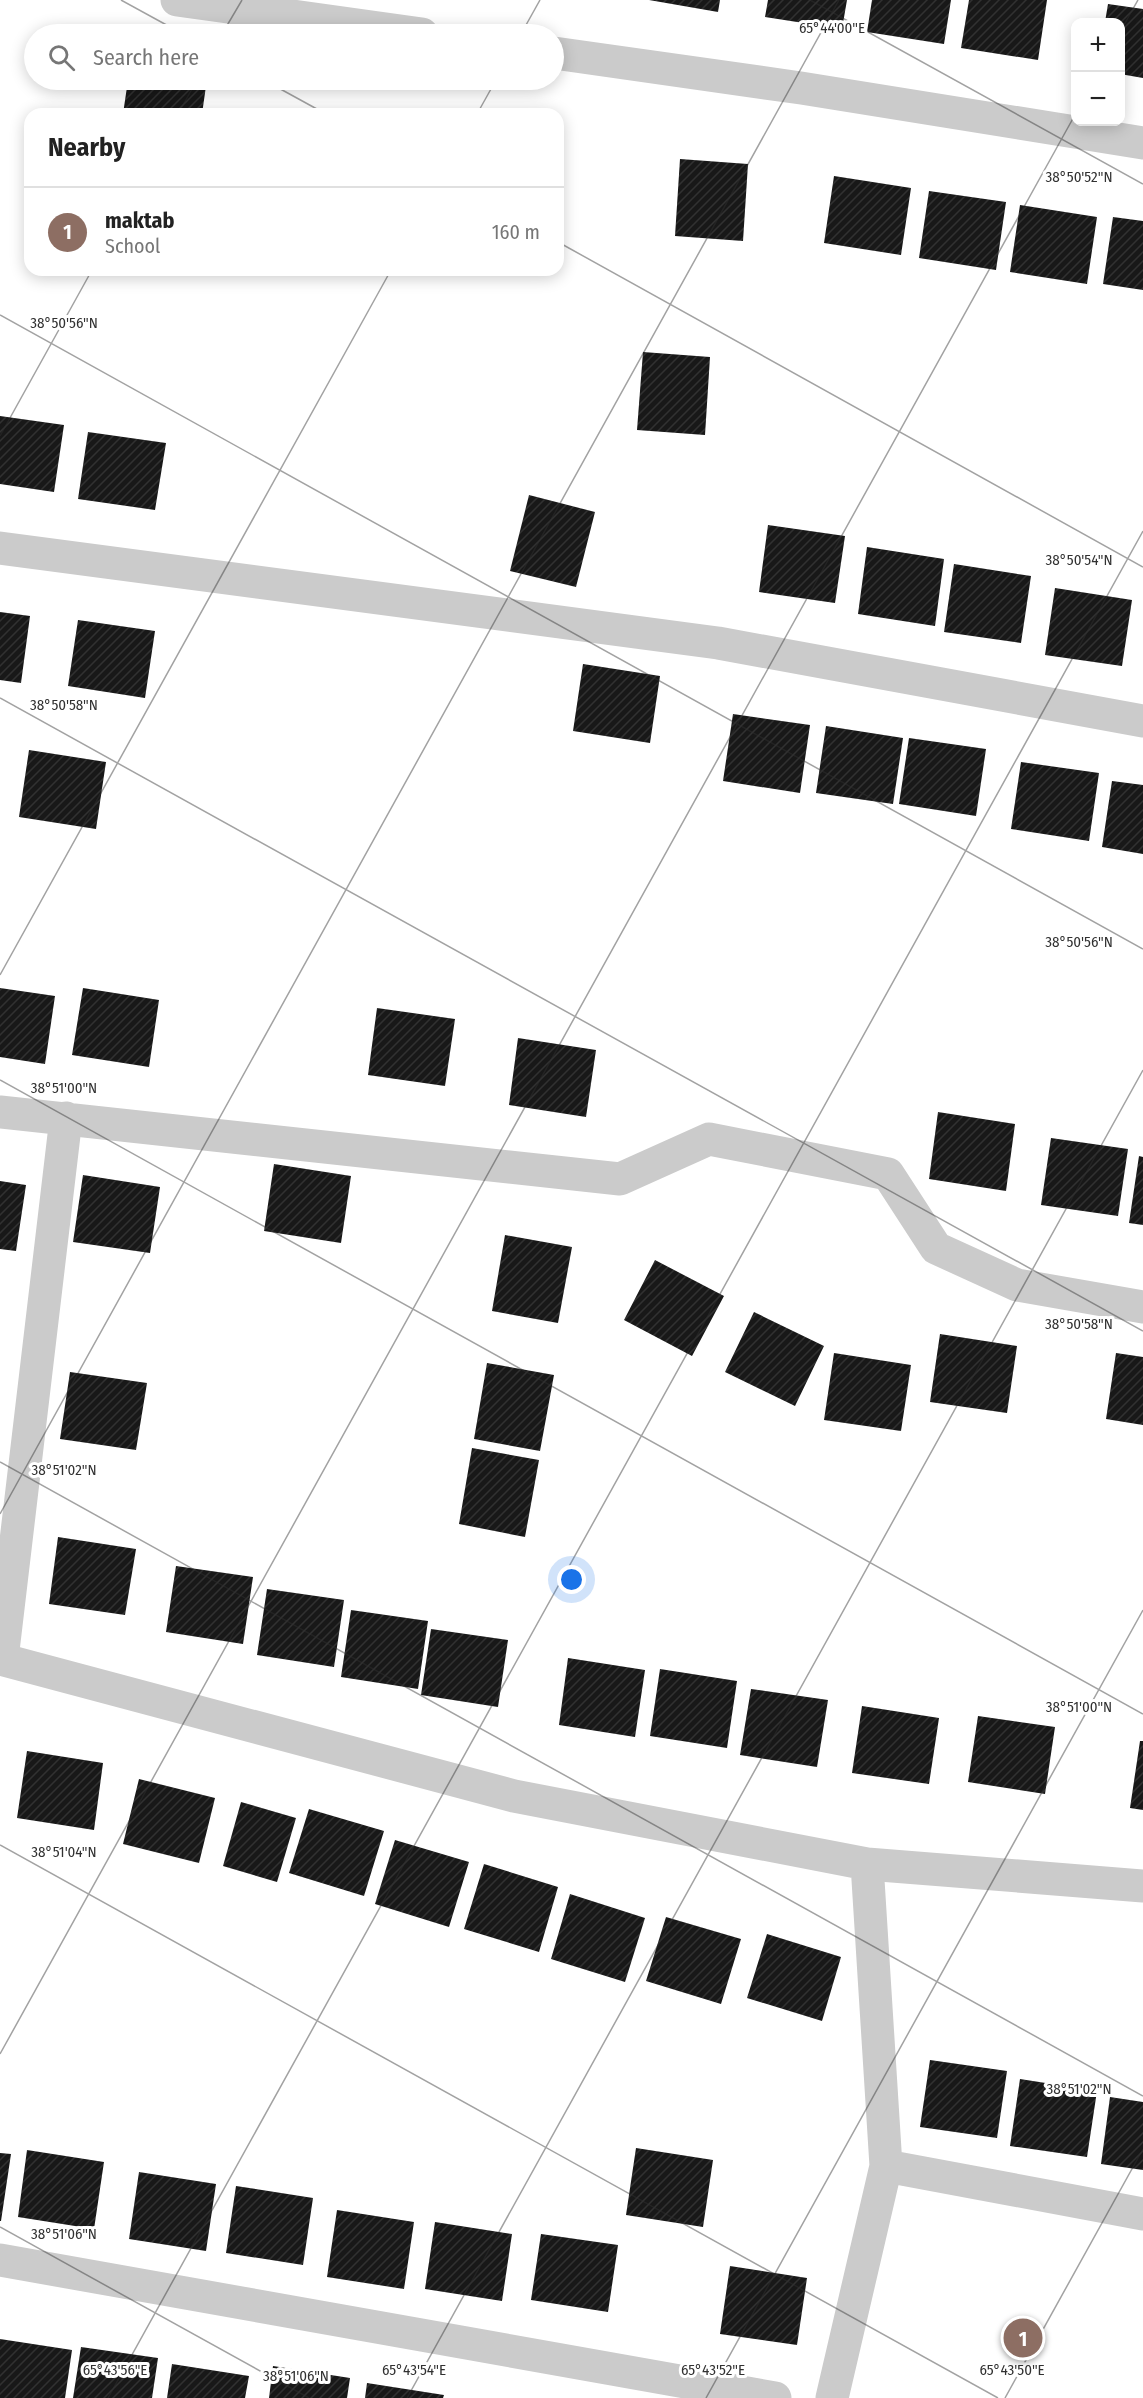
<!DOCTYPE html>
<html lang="en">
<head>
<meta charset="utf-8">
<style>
  :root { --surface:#fff; --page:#f2f2f2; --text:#222; --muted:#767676; --line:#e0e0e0; --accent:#d93025 }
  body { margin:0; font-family:"Fira Sans Condensed",sans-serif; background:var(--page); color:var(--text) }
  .controls { position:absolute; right:18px; top:18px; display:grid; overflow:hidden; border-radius:12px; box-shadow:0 3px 15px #0003 }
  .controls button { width:54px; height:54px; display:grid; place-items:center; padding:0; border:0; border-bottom:2px solid var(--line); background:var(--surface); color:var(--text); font:30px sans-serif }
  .you { position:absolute; left:572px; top:1580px; width:21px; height:21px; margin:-15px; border:4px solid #fff; border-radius:50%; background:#1a73e8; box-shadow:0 0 0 9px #1a73e833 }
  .badge { display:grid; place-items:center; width:39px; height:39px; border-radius:50%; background:var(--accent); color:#fff; font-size:20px; font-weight:700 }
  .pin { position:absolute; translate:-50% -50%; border:3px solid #fff; box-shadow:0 2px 6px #0006 }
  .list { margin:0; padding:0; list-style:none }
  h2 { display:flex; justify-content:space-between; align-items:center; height:78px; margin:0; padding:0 24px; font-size:26px }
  h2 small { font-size:20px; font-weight:400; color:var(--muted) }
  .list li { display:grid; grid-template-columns:39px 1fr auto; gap:18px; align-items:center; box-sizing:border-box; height:90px; padding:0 24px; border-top:2px solid var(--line) }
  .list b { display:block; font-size:22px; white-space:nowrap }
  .list p { margin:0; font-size:20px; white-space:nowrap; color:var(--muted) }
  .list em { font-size:20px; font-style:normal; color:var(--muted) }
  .icon { flex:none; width:33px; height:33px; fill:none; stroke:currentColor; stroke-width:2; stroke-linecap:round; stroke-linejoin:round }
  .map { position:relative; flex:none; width:1143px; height:2398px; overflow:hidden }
  .search { position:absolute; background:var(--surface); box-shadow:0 3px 15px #0003; left:24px; top:24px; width:540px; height:66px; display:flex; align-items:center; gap:15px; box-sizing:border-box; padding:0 21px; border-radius:33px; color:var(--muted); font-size:22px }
  .panel { position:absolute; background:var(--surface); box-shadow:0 3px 15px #0003; left:24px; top:108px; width:540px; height:168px; border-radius:18px }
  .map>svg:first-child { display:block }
</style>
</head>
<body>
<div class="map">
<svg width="1143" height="2398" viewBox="0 0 1143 2398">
  <defs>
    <pattern id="building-hatch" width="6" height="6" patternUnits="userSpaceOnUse" patternTransform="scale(1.5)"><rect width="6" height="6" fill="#181818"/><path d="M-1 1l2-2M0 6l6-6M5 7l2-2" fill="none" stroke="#313131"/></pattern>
  </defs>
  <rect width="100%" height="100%" fill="#fff"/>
  <path fill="url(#building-hatch)" d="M649,0H720L718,12Z
    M768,0H847L842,29L765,17Z
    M872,0H951L944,44L867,32Z
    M969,0H1047L1038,60L961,48Z
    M1108,4L1143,9V78L1120,74V22H1105Z
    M128,80H161L206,86L202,114H123Z
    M680,159L748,164L743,241L675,236Z
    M834,176L911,188L901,255L824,243Z
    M929,191L1006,202L996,270L919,258Z
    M1020,205L1097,217L1087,284L1010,272Z
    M1113,217L1143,221V290L1103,284Z
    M643,352L710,357L705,435L637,430Z
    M0,416L64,425L54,492L0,484Z
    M88,432L166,443L155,510L78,499Z
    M529,495L595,512L576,587L510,571Z
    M768,525L845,536L835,603L759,592Z
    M867,547L944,559L935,626L858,614Z
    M954,564L1031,576L1021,643L944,632Z
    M1055,588L1132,600L1122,666L1045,655Z
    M0,612L30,616L21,683L0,680Z
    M78,620L155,631L145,698L68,686Z
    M583,664L660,676L650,743L573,731Z
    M733,714L810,725L800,793L723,781Z
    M826,726L903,738L893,804L816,793Z
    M909,738L986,749L976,816L899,804Z
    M29,750L106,762L96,829L19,817Z
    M1021,762L1099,773L1089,841L1011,829Z
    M1112,781L1143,785V854L1102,847Z
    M0,988L55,996L45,1064L0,1057Z
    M83,988L159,1000L149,1067L72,1055Z
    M377,1008L455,1019L445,1086L368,1075Z
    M518,1038L596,1050L586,1117L509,1105Z
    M938,1112L1015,1124L1006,1191L929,1179Z
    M1051,1138L1128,1149L1118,1216L1041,1205Z
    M1139,1156L1143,1157V1225L1129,1223Z
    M274,1164L351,1176L341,1243L264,1231Z
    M83,1175L160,1187L150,1253L73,1242Z
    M0,1181L26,1185L16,1251L0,1249Z
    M505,1235L572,1247L558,1323L492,1311Z
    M655,1260L724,1296L692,1356L624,1320Z
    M754,1312L824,1346L795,1406L725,1372Z
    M940,1334L1017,1346L1007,1413L930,1402Z
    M834,1353L911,1365L901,1431L824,1420Z
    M1116,1353L1143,1357V1425L1106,1419Z
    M487,1363L554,1375L540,1451L474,1439Z
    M70,1372L147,1383L136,1450L60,1439Z
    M472,1448L539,1460L525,1537L459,1524Z
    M58,1537L136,1549L125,1615L49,1604Z
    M176,1566L253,1577L243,1644L166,1632Z
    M267,1589L344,1600L334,1667L257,1655Z
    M351,1610L428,1621L418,1689L341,1677Z
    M431,1629L508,1640L498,1707L421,1695Z
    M568,1658L645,1670L635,1737L559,1725Z
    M660,1669L737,1681L727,1748L650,1736Z
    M751,1689L828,1700L817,1767L740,1755Z
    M862,1706L939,1718L929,1784L852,1773Z
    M978,1716L1055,1727L1045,1794L968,1782Z
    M1140,1741H1143V1810L1130,1808Z
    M27,1751L103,1763L94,1830L17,1818Z
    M139,1779L215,1798L199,1863L123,1844Z
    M241,1802L296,1818L277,1882L223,1866Z
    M309,1809L384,1831L364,1896L289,1873Z
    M395,1840L469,1862L449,1927L375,1904Z
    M484,1864L558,1887L539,1952L464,1929Z
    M570,1894L645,1918L625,1982L551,1959Z
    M666,1917L741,1939L721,2004L646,1981Z
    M767,1934L841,1957L822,2021L747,1998Z
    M930,2060L1007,2071L997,2138L920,2127Z
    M1020,2079L1097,2091L1087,2157L1010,2146Z
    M1110,2097L1143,2102V2170L1101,2164Z
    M636,2148L713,2160L703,2227L626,2215Z
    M27,2150L104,2162L94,2229L18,2217Z
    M0,2153L11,2154L1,2221H0Z
    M139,2172L216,2184L206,2251L129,2239Z
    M236,2186L313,2198L303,2265L226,2253Z
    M337,2210L414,2222L404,2289L327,2277Z
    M435,2222L512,2234L502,2301L425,2289Z
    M541,2234L618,2245L608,2312L531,2300Z
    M730,2266L807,2278L797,2345L720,2334Z
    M0,2339L72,2350L65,2398H0Z
    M81,2347L158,2358L152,2398H73Z
    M172,2364L249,2376L245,2398H167Z
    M273,2366L350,2378L347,2398H269Z
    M367,2383L444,2395L443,2398H365Z"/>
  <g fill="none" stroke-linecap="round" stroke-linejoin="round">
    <path stroke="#cbcbcb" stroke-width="33" d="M177,0L422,34
      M554,53L801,88L1143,143
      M0,548L718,643L1143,721
      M0,1112L620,1179L709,1139L888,1174L936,1248L1017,1285L1143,1307
      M0,1659L514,1796L867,1864L1143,1886
      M2,1659L66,1118
      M886,2166L1143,2214
      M0,2260L775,2398
      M832,2398L886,2166L867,1864"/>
  </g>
  <path fill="none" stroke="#313131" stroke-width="1.5" stroke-opacity="0.45" d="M121,0L183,34M810,0L1143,184M1120,32L1138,0M222,34L242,0M521,34L540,0M264,80L326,114M178,114L197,80M477,114L496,80M558,242L1143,567M0,315L1143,949M0,436L92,270M0,698L1143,1331M0,975L391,270M0,1080L1143,1714M0,1462L1143,2096M0,1514L839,0M0,1845L998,2398M0,2054L1076,113M0,2227L309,2398M108,2398L1143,531M407,2398L1143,1070M706,2398L1143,1610M1005,2398L1143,2149"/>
  <g font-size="15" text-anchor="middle" fill="#313131" stroke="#fff" stroke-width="6" stroke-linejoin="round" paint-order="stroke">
    <text x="832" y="33">65°44'00"E</text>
    <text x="1079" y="182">38°50'52"N</text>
    <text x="64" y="328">38°50'56"N</text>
    <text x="1079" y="565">38°50'54"N</text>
    <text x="64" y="710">38°50'58"N</text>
    <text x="1079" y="947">38°50'56"N</text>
    <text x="64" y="1093">38°51'00"N</text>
    <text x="1079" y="1329">38°50'58"N</text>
    <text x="64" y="1475">38°51'02"N</text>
    <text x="1079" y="1712">38°51'00"N</text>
    <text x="64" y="1857">38°51'04"N</text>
    <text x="1079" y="2094">38°51'02"N</text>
    <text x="64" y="2239">38°51'06"N</text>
    <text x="115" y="2375">65°43'56"E</text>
    <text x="414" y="2375">65°43'54"E</text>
    <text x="713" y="2375">65°43'52"E</text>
    <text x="1012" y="2375">65°43'50"E</text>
    <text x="296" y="2381">38°51'06"N</text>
  </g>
</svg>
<div class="controls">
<button>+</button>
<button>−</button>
</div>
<div class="you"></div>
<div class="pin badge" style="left:1023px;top:2338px;background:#8d6e63">1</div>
<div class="search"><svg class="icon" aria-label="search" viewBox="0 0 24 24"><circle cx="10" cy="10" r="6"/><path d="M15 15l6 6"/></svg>Search here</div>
<section class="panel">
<h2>Nearby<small></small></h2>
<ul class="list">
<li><span class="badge" style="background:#8d6e63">1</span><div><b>maktab</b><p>School</p></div><em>160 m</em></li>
</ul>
</section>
</div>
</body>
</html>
